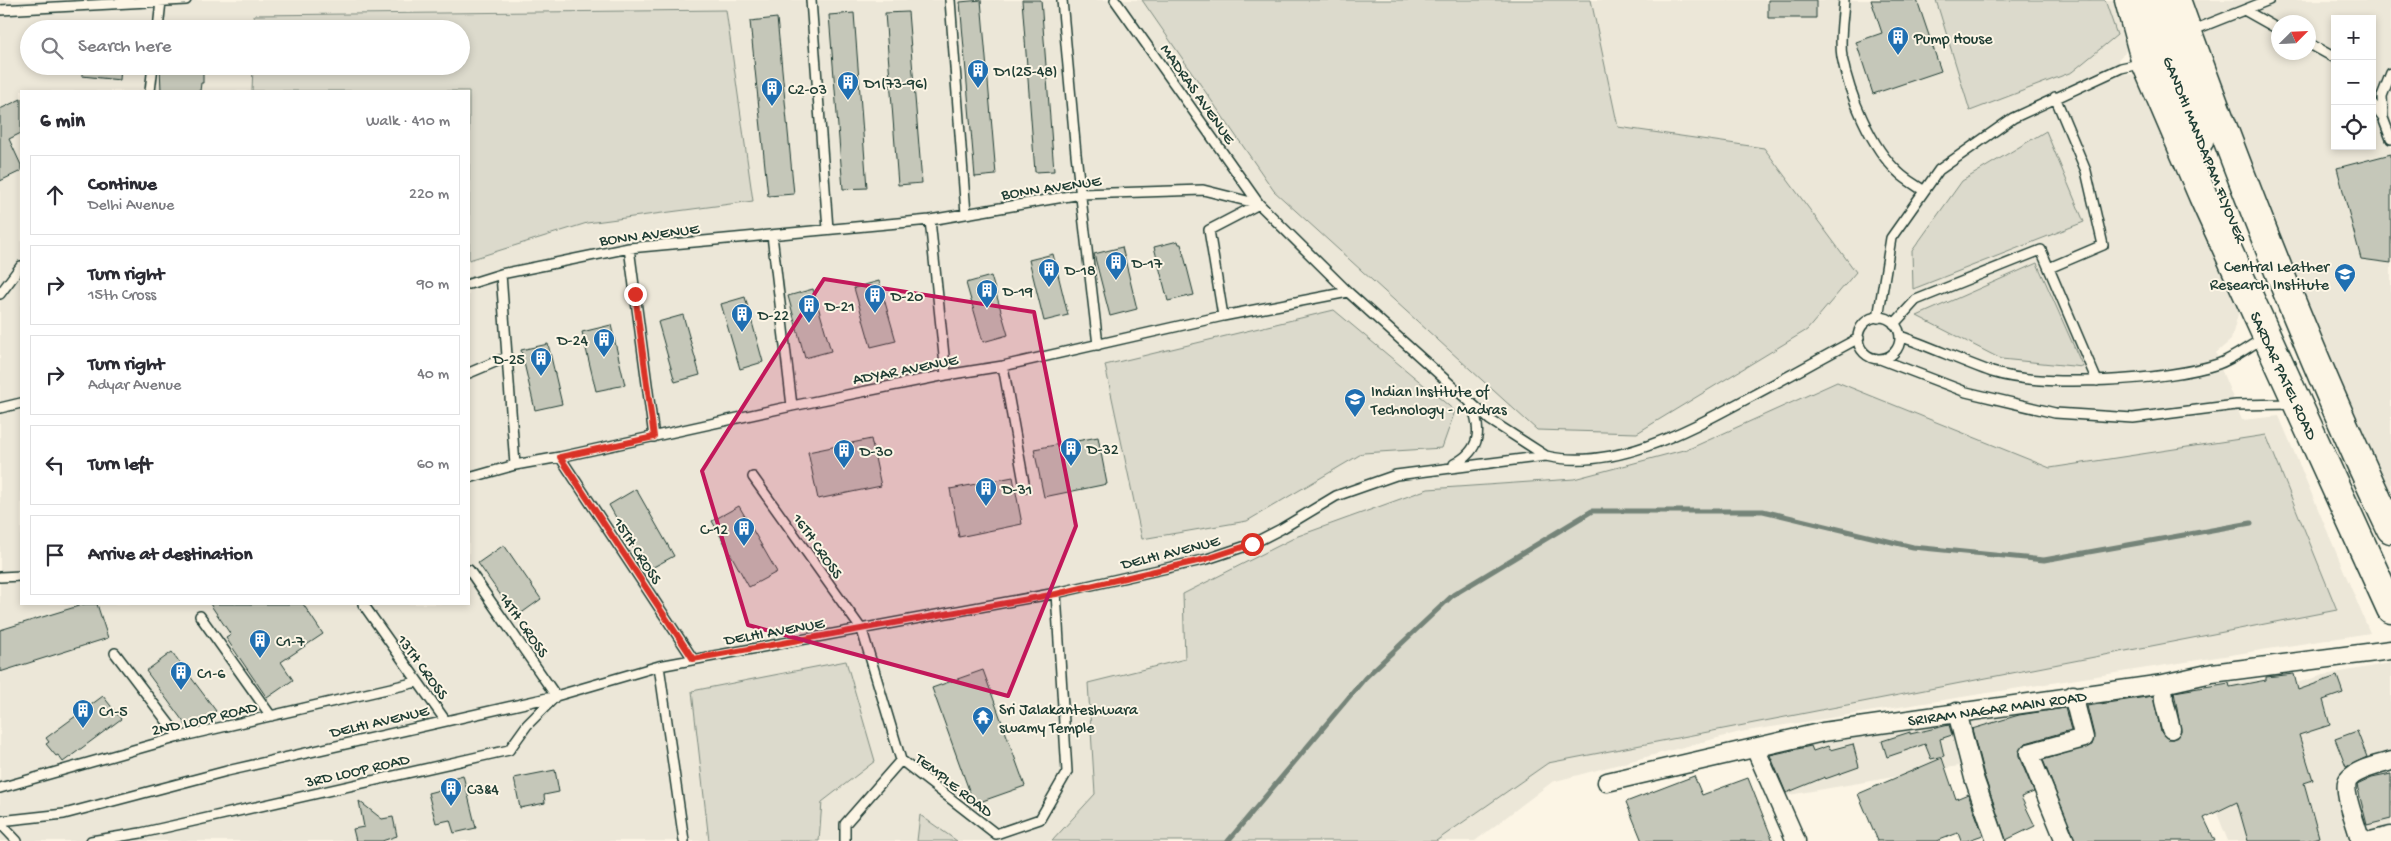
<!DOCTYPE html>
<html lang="en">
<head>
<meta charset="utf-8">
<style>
  :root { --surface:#fff; --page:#f7f7f7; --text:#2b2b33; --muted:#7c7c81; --line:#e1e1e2 }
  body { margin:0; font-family:"Gochi Hand",sans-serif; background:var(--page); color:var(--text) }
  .controls { position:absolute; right:15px; top:15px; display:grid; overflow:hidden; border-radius:0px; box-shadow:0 2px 8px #0003 }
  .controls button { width:45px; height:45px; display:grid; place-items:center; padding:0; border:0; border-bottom:1px solid var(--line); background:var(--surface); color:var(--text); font:25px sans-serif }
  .compass { position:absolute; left:2271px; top:15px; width:45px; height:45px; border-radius:50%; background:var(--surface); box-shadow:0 2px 8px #0003; rotate:66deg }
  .stop { position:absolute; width:15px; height:15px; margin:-11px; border:4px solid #d93025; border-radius:50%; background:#fff }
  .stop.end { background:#d93025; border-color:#fff; box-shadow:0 1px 5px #0008 }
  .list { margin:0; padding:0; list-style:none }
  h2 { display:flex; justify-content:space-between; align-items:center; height:65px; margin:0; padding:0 20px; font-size:21px }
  h2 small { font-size:16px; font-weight:400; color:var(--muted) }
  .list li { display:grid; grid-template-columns:32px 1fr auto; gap:15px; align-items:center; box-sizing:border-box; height:80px; margin:0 10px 10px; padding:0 10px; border:1px solid var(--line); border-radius:0px }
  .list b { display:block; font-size:19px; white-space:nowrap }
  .list p { margin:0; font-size:16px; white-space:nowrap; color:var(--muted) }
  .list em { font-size:16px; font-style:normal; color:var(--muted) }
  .icon { flex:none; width:28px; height:28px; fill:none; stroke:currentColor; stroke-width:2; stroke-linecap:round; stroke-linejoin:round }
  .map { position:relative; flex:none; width:2391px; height:841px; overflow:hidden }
  .search { position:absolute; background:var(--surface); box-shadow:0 2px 8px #0003; left:20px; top:20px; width:450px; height:55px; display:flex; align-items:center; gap:12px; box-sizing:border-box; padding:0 18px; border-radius:28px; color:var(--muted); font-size:19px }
  .panel { position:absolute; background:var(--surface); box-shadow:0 2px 8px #0003; left:20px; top:90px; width:450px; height:515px; border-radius:0px }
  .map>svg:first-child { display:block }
</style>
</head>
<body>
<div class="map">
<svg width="2391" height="841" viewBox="0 0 2391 841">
  <rect width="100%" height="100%" fill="#fcf5e5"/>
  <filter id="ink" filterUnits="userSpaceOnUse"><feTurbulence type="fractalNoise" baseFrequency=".02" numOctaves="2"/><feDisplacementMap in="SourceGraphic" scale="10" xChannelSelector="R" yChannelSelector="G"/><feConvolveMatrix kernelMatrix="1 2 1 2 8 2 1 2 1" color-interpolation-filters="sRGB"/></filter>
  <g filter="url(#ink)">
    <path fill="#ece7d8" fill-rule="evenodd" d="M0,0H2119L2130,31L2125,53L2118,59L2123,74L2142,75L2239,310L2231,340L2216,353L2219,364L2242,420L2279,416L2370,633L1740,732L1552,782L1475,841H0ZM29,29H461V66H29ZM21,91H469V604H21Z
      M2189,0H2391V501L2261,205ZM2335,19H2372V146H2335ZM2278,22H2308V52H2278Z
      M2391,663V841H2228L2211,798L2259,694L2324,675Z
      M2257,679V715L1777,797L1755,748Z"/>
    <path fill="#dcdacc" stroke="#7e8c80" d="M1142,0H1591L1618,127L1764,148L1856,272L1807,330L1637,433L1537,430L1274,191Z
      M1936,0H2105L2117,35L2072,72L1970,111Z
      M726,10L753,201L587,223L469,260V91H252L253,66H461V29H254V15Z
      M2046,131L2084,222L1913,289L1912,251L1962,181Z
      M2037,263L2083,367L2001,359L1917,316Z
      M1334,310L1455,411L1442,448L1363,453L1247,521L1142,539L1105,365Z
      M1837,382L2050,468L2266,435L2337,610L1548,763L1436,841H1052L1095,794L1088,683L1185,659L1183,594L1298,536L1428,489L1574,479L1691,448Z
      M846,661L875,761L822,802L819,841H709L692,691Z
      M920,815L957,841H917Z"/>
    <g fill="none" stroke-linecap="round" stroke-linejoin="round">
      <path stroke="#758479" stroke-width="5" d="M1228,841L1365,678L1453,595L1592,511H1763L1913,547L2044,560L2251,523"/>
    </g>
    <path fill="#c5c7b9" stroke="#1f3d34" d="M981,0L996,175L975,177L960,2Z
      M1022,0H1041L1054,171L1035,172Z
      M1768,0H1816V18H1768Z
      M1871,0H1917L1941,71L1873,94L1856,42L1882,33Z
      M908,12L922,183L898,185L885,13Z
      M854,13L867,188L843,189L829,15Z
      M777,18L794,194L768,196L750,21Z
      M82,66H121L120,80L82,76Z
      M160,66H203V83H201L200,91H161Z
      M21,99V133L9,139L21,165V171L0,181V109Z
      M2391,154V263L2361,259L2337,168Z
      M1178,241L1179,244H1181L1194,295L1168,301L1154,247Z
      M1122,247L1137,309L1110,316L1094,254Z
      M1053,254L1068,315L1044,321L1029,260Z
      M991,276L1008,335L983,342L966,283Z
      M879,281L896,341L871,347L854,288Z
      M813,289L831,351L805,358L788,296Z
      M745,297L763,362L740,369L721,304Z
      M683,315L700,375L675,382L658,322Z
      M611,325L625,385L596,391L582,332Z
      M548,344L562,404L535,410L521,350Z
      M1098,437L1107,484L1044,497L1034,449Z
      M871,439L881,486L818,499L808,452Z
      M1013,477L1022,524L959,537L950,489Z
      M636,489L674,556L646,571L609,505Z
      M739,506L777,572L749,587L712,521Z
      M504,545L541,599L516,617L478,563Z
      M85,604H97L108,638L0,672V630Z
      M210,604H303L323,634L281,662L293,680L267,698L226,638L231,635Z
      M172,652L216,711L195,727L188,728L146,671Z
      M983,670L1025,786L974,804L932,688Z
      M2294,674L2298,690L2337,676L2343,693L2323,700L2330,725L2299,735L2313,780L2304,783L2319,837L2306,841H2248L2237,802L2204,818L2215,841H2075L2043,760L2092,745L2094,735L2087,706L2153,696L2161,732L2168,739H2173L2181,731L2174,692L2229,683L2230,687L2266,680V677Z
      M103,696L121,719L63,762L58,755L56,756L46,744L49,742L46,738Z
      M2065,708L2071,730L2026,743L2019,751V757L2034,792L2021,797L2035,826L2006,840L1984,775L1972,729L2019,715Z
      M1949,725L1952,735L1940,739L1944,756L1931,759L1925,744L1887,757L1882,741L1910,732V734Z
      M2357,731L2367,757L2346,767L2335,739Z
      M1853,744L1859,767L1825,779V777L1786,793L1770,755L1811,746L1813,751L1828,746L1830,750Z
      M1942,758L1956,799L1968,794L1983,835L1966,841H1961L1958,833L1937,841H1878L1858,794Z
      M555,770L559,792L544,795L545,803L520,808L514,778Z
      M2391,774V819L2367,825L2357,785L2372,778Z
      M463,775L476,828L454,833L450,820L436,823L428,793L451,787L449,779Z
      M1694,776L1702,795L1748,778L1773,841H1642L1626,802Z
      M359,801L382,819L393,817L397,836L382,841H356L353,829L364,827Z"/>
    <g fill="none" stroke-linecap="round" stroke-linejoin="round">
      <g stroke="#1f3d34" stroke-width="12">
        <path id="lane" d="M811,0L828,229
          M950,0L966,214
          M1062,0L1076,154L1098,345
          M1115,0L1259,204L1209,230L1223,316
          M1844,0C1843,19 1839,38 1842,57C1849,94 1871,148 1899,173C1906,180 1916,185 1924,191
          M0,10L186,0
          M2246,11L2278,29
          M158,29L161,1
          M2191,31L2269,0
          M2308,43L2335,58
          M150,91L153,66
          M2372,103L2383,118L2391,139
          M2383,118L2382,96L2391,73
          M930,220L946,375
          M772,235L792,406
          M629,248L654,437
          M2049,268L2103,245L2086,171L2055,97
          M501,274L515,465
          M469,284L501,274L629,248L930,220L1081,194L1203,190L1259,204L1348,292L1490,420L1546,456
          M0,294L21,266
          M1858 338a21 21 0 1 1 42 0a21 21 0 1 1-42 0Z
          M1878,318L1891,238L1939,170L2013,118L2121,68L2144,63
          M1894,324L1916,300L2041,250L2097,381
          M1900,336C1931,347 1961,361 1992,372C2042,388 2167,381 2218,364C2233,359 2249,346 2264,338
          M1880,359L1966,392L2055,413L2133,418L2236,405L2292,404
          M1003,366L1025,488
          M469,373L507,357
          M0,408L21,403
          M560,457L693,659
          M1454,464C1481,450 1482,430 1471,404
          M753,477L862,630L901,760L996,834L1040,819L1067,772L1056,593
          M469,478L515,465L560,457L792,406L946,375L1003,366L1223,316L1348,292
          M0,577L21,576
          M363,604L445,720
          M200,616L271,716
          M115,653L179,737
          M659,666L684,841
          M0,788L179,737L417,682
          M0,821L64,814L227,771L556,696L659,666L1056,593L1207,559L1252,544L1281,529L1336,496L1396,475L1546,456C1616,472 1692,428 1752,396C1788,377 1823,357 1859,338
          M0,823L17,841
          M91,841L141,833L509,750L527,725L556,696L469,570
          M845,841V824L901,760"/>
      </g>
      <g stroke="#1f3d34" stroke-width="21">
        <path id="street" d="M2163,684L2164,701L2171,729
          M1957,712L1974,778L1996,841
          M1755,748L1796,841
          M1607,782L1823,732L2163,684L2212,673L2391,650
          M2065,841L2029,753L2084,738L2073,695
          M2367,841L2359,836C2356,824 2342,790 2348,780C2356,769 2379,765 2391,761
          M2371,841L2391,836"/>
      </g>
      <g stroke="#1f3d34" stroke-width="31">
        <path id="primary" d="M2129,0L2146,63L2203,196L2391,609
          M2152,0L2165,49L2199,141
          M2176,0C2240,179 2310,357 2391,529"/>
      </g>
      <use href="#lane" stroke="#fcf5e5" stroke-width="9"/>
      <use href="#street" stroke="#fcf5e5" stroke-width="18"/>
      <use href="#primary" stroke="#fcf5e5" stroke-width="28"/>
    </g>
  </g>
  <g fill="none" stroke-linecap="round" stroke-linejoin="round" filter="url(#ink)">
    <path stroke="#d93025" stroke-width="6" d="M635,294L654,437L560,457L693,659L1056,594L1206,559L1252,544"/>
  </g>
  <path fill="#c2185b" fill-opacity="0.2" stroke="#c2185b" stroke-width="4" stroke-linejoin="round" d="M824,279L1034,312L1076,526L1008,696L748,625L702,471Z"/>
  <defs>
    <g id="building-pin" transform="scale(1.125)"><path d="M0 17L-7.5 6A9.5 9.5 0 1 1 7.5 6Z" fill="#1f6fb2" stroke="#fcf5e5"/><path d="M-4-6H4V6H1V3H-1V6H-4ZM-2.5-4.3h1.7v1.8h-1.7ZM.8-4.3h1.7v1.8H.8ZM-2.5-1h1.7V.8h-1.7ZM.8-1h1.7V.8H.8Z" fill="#fff"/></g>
    <g id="university-pin" transform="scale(1.125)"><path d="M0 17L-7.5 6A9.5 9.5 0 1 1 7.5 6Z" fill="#1f6fb2" stroke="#fcf5e5"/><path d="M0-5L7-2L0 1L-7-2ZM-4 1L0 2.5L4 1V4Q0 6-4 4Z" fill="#fff"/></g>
    <g id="temple-pin" transform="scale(1.125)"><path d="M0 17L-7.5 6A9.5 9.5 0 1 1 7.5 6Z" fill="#1f6fb2" stroke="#fcf5e5"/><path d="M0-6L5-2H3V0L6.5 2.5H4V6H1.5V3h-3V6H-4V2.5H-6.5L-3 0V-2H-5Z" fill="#fff"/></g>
  </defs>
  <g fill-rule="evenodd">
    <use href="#building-pin" x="1898" y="37"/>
    <use href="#building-pin" x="978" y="70"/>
    <use href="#building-pin" x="848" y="82"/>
    <use href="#building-pin" x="772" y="88"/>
    <use href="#building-pin" x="1116" y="262"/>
    <use href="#building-pin" x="1049" y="269"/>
    <use href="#university-pin" x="2345" y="274"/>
    <use href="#building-pin" x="987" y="290"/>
    <use href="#building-pin" x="875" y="295"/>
    <use href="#building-pin" x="809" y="305"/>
    <use href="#building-pin" x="742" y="314"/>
    <use href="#building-pin" x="604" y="339"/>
    <use href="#building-pin" x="541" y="358"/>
    <use href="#university-pin" x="1355" y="399"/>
    <use href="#building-pin" x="1071" y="448"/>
    <use href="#building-pin" x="844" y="450"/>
    <use href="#building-pin" x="986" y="488"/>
    <use href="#building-pin" x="744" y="528"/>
    <use href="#building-pin" x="260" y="640"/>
    <use href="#building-pin" x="181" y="672"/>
    <use href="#building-pin" x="83" y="710"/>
    <use href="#temple-pin" x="983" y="717"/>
    <use href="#building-pin" x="451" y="788"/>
  </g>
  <g text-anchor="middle" stroke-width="4" stroke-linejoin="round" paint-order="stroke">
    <g font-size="16" fill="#1f3d34" stroke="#fcf5e5" text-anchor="start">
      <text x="1914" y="43">Pump House</text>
      <text x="994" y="76">D1(25-48)</text>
      <text x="864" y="88">D1(73-96)</text>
      <text x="788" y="94">C2-03</text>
      <text x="1132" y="268">D-17</text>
      <text x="2329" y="271" text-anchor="end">Central Leather<tspan x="2329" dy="18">Research Institute</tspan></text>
      <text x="1065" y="275">D-18</text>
      <text x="1003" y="296">D-19</text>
      <text x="891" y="301">D-20</text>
      <text x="825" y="311">D-21</text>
      <text x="758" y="320">D-22</text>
      <text x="588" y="345" text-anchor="end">D-24</text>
      <text x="525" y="364" text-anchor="end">D-25</text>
      <text x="1371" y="396">Indian Institute of<tspan x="1371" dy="18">Technology - Madras</tspan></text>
      <text x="1087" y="454">D-32</text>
      <text x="860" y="456">D-30</text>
      <text x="1002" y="494">D-31</text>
      <text x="728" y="534" text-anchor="end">C-12</text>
      <text x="276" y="646">C1-7</text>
      <text x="197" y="678">C1-6</text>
      <text x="999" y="714">Sri Jalakanteshwara<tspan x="999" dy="18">swamy Temple</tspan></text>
      <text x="99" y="716">C1-5</text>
      <text x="467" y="794">C3&amp;4</text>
    </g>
    <g font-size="16" fill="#1f3d34" stroke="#fcf5e5">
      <text transform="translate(1199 93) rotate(55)" y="6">MADRAS AVENUE</text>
      <text transform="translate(2206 149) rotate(68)" y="6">GANDHI MANDAPAM FLYOVER</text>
      <text transform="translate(1051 186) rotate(-8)" y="6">BONN AVENUE</text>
      <text transform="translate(649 233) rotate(-7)" y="6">BONN AVENUE</text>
      <text transform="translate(905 368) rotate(-11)" y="6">ADYAR AVENUE</text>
      <text transform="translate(2285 375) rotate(65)" y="6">SARDAR PATEL ROAD</text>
      <text transform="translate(819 545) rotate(55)" y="6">16TH CROSS</text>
      <text transform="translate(639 550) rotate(57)" y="6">15TH CROSS</text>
      <text transform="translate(1170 551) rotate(-14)" y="6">DELHI AVENUE</text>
      <text transform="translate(525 624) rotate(55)" y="6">14TH CROSS</text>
      <text transform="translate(774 630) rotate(-10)" y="6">DELHI AVENUE</text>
      <text transform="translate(424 666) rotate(54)" y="6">13TH CROSS</text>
      <text transform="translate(1997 707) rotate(-8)" y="6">SRIRAM NAGAR MAIN ROAD</text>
      <text transform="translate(204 717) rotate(-13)" y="6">2ND LOOP ROAD</text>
      <text transform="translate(379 720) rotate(-13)" y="6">DELHI AVENUE</text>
      <text transform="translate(357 769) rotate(-13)" y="6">3RD LOOP ROAD</text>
      <text transform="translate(955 784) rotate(38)" y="6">TEMPLE ROAD</text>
    </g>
  </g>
</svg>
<div class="controls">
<button>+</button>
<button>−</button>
<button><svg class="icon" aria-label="locate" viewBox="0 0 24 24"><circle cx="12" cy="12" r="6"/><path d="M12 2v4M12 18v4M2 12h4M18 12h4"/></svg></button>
</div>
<svg class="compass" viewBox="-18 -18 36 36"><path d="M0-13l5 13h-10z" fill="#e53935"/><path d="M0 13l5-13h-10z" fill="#7c7c81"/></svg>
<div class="stop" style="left:1252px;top:544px"></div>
<div class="stop end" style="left:635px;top:294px"></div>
<div class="search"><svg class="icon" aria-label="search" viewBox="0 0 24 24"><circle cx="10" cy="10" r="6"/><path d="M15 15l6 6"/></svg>Search here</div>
<section class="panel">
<h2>6 min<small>Walk · 410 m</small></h2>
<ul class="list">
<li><svg class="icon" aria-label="ahead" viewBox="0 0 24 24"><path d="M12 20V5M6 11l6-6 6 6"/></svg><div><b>Continue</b><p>Delhi Avenue</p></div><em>220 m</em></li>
<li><svg class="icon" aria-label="right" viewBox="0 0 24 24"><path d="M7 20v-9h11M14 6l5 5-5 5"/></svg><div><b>Turn right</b><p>15th Cross</p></div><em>90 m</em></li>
<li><svg class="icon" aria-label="right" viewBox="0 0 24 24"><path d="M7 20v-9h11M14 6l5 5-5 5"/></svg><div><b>Turn right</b><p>Adyar Avenue</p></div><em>40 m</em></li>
<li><svg class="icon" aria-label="left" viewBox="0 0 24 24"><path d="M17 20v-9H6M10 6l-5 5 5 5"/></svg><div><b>Turn left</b></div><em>60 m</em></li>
<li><svg class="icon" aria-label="arrive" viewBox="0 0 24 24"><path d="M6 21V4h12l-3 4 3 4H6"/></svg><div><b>Arrive at destination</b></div></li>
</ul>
</section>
</div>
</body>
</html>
